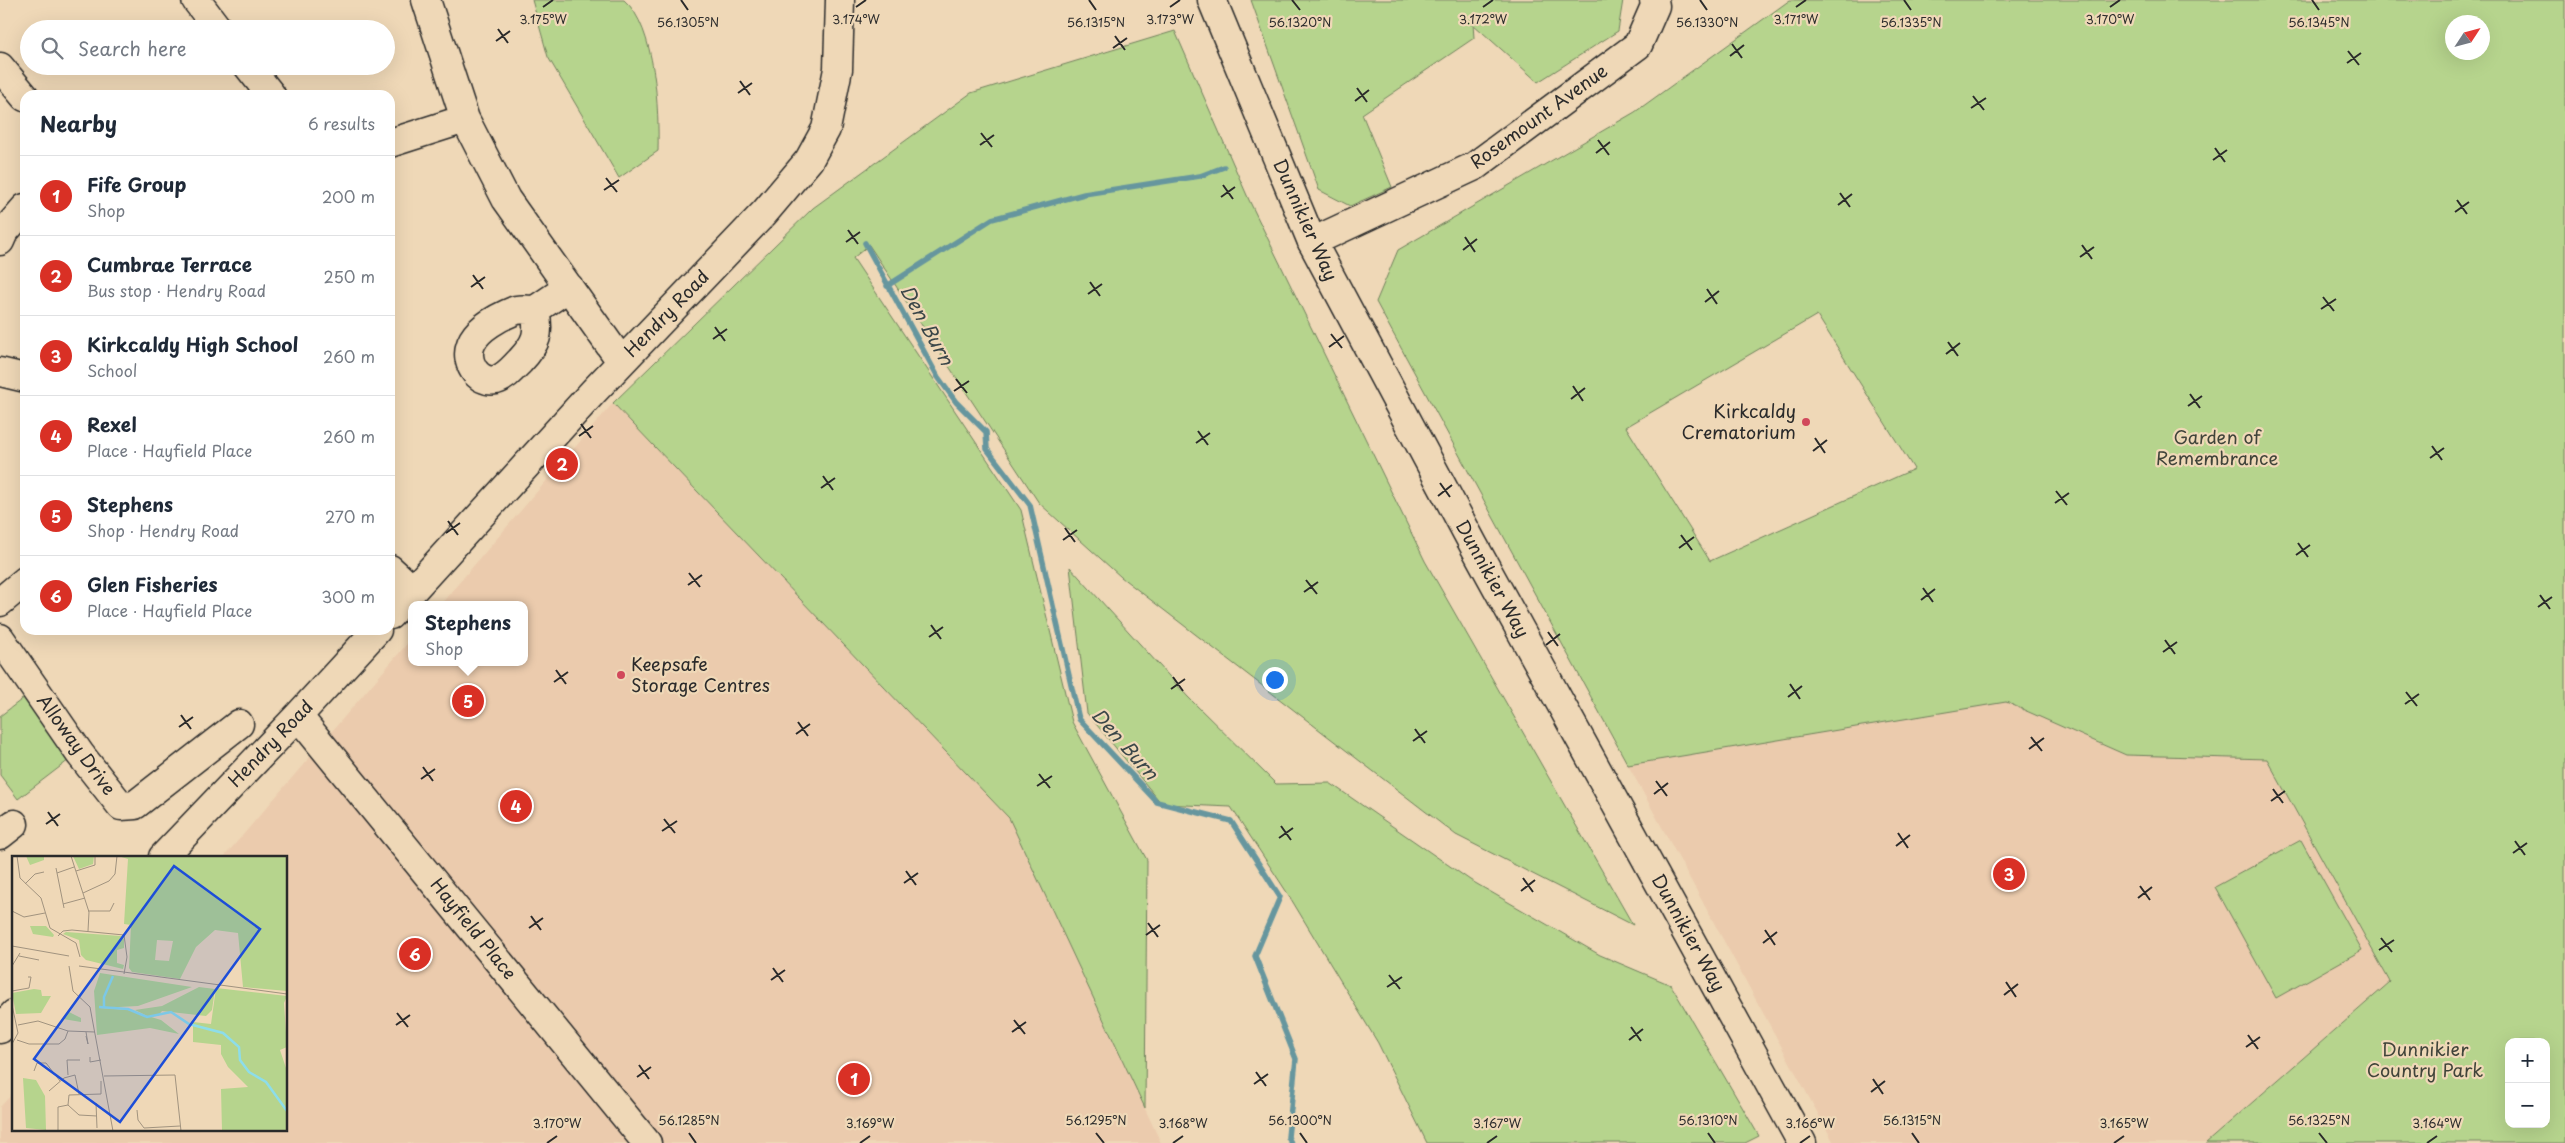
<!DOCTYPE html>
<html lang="en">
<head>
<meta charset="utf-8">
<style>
  :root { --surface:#fff; --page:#f6f6f7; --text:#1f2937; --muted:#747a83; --line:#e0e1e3; --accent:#d93025 }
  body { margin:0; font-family:"Playpen Sans",sans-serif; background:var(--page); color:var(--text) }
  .controls { position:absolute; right:15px; bottom:15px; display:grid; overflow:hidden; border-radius:10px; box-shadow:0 5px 20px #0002 }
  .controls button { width:45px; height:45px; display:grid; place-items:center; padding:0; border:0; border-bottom:1px solid var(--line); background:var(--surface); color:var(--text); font:25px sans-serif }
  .compass { position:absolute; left:2445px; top:15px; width:45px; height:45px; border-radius:50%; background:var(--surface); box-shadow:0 5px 20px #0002; rotate:54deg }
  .you { position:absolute; left:1274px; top:679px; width:18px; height:18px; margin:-12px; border:4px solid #fff; border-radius:50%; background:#1a73e8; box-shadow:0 0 0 8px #1a73e833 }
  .badge { display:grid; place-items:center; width:32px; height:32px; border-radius:50%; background:var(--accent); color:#fff; font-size:16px; font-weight:700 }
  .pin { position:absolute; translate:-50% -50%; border:2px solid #fff; box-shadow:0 1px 5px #0006 }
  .popup { position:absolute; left:408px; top:601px; width:120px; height:65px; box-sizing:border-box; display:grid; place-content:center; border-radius:10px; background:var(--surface); filter:drop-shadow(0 1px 4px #0005); font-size:16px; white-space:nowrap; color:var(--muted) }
  .popup b { font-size:19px; color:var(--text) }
  .popup::after { content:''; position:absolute; left:50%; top:100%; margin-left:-10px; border:10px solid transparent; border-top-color:var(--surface) }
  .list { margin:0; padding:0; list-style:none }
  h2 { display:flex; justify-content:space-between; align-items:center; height:65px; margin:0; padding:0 20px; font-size:21px }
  h2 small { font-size:16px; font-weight:400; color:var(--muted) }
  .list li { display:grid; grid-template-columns:32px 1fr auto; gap:15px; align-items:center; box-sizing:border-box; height:80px; padding:0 20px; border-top:1px solid var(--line) }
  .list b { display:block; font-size:19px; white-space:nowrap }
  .list p { margin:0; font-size:16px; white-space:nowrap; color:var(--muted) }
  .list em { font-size:16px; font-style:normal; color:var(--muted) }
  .icon { flex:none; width:28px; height:28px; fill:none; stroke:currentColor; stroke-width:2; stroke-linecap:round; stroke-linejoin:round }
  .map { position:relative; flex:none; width:2565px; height:1143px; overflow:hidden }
  .search { position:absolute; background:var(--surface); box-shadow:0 5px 20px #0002; left:20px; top:20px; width:375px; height:55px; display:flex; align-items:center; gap:12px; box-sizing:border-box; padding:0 18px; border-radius:28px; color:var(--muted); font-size:19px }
  .panel { position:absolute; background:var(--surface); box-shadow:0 5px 20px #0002; left:20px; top:90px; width:375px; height:545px; border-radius:15px }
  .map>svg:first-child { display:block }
</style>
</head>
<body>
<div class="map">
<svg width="2565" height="1143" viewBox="0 0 2565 1143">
  <rect width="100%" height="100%" fill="#efd8b7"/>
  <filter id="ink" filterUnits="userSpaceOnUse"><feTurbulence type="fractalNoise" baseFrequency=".02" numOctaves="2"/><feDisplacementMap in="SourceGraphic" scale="10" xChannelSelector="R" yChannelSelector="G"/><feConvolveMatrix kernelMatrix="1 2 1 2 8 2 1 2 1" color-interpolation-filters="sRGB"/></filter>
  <g filter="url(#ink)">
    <path fill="#ebcbad" d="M613,403L1009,818L1161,1143H0V1107L14,1092V1129H286V857H224L412,638V662H524V605H440Z
      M2006,702L2126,755L2267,759L2390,982L2206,1143H1834L1628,765Z"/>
    <path fill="#b6d48d" stroke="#70805c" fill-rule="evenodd" d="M532,0H624C656,27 659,111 658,151L619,178L548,57Z
      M1251,0H1623L1618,31L1538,82L1473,24L1474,38L1362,114L1392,187L1350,206L1319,190Z
      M1790,0H2565V1143H2206L2390,982L2267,759L2126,755L2006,702L1628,765L1376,302L1398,250L1635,112ZM2452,22H2482V52H2452ZM1817,315L1914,469L1710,561L1626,427ZM2509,1042H2546V1124H2509Z
      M1175,31L1249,200L1425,561L1633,925L1456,835L1121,577L1039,503L869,245L853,258L1021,510L1072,722L1147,860L1145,1108L1009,818L613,403L813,208L971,93Z
      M1070,567L1188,697L1276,784L1330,783L1470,880L1600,955L1671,985L1759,1136L1745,1143H1427L1378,1043L1288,894L1231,807L1162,804L1087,713Z
      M25,697L69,760L18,799L0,775V716Z
      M2301,840L2362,950L2276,998L2215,887Z"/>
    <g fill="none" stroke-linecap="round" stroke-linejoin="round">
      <path stroke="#66969e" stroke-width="5.5" d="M865,243L938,377L956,402L986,432L987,449L1030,505L1079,719L1157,802L1231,821L1280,897L1255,956L1296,1059L1288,1137L1291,1143
        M887,286L992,219L1084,194L1200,176L1224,167"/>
      <g stroke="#2b2b2b" stroke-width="31">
        <path id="minor" d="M196,0L218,29
          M426,0L465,119L506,199L621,361
          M248,66L271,95
          M0,67L25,97
          M390,143L465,119
          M0,241L4,232L25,208
          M1312,242L1475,166L1638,45L1655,6L1654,0
          M535,310C529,310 522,309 516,310C501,316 477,328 471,344C464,361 477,384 496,380C506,377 513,368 520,361C537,343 540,334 535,310L569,287
          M0,372L25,378
          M390,569L413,590
          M0,602L25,581
          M390,615L593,392L765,212L809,160L826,129L838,69L840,0
          M0,638L80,754L121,806L135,805L239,724
          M298,716L647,1143
          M0,835L14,824
          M163,857L298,716L377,630
          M0,1029L14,1014"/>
      </g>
      <g stroke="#2b2b2b" stroke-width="31">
        <path id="major" d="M1212,0L1312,242L1473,544L1802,1143"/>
      </g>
      <use href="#minor" stroke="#efd8b7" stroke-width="28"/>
      <use href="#major" stroke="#efd8b7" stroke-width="28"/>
    </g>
  </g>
  <path fill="none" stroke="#2b2b2b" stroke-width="2" d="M681,0L688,10M1089,0L1096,10M1292,0L1300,10M1700,0L1707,10M1904,0L1911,10M2312,0L2319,10M543,7L553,0M856,7L866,0M1170,7L1180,0M1483,7L1493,0M1796,7L1806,0M2110,7L2120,0M498,29L508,43M1115,36L1125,50M496,41L510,31M1732,44L1742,58M1113,48L1127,38M2348,51L2359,65M1730,56L1744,45M2347,63L2361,53M740,81L750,95M1357,88L1367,102M738,93L752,83M1973,96L1984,110M1355,101L1369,90M1971,108L1986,98M981,133L992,147M1598,140L1609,155M980,145L994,135M2215,148L2225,162M1596,153L1610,142M2213,160L2227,150M606,178L617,192M1223,185L1233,199M604,190L619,180M1840,193L1850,207M1221,197L1235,187M2457,200L2467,214M1838,205L1852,194M2455,212L2469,202M848,230L858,244M1465,237L1475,252M846,242L860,232M2082,245L2092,259M1463,250L1477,239M2080,257L2094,247M473,275L483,289M1090,282L1100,296M471,287L485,277M1707,289L1717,304M1088,294L1102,284M2323,297L2334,311M1705,302L1719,291M2321,309L2336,299M715,327L725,341M1331,334L1342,348M713,339L727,329M1948,342L1958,356M1329,347L1344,336M1946,354L1960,343M956,379L967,393M1573,386L1583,401M954,391L969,381M2190,394L2200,408M1571,399L1585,388M2188,406L2202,396M581,424L591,438M1198,431L1208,445M579,436L593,426M1815,438L1825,453M1196,443L1210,433M2432,446L2442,460M1813,451L1827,440M2430,458L2444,448M823,476L833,490M1440,483L1450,497M821,488L835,478M2056,491L2067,505M1438,496L1452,485M2055,503L2069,493M448,521L458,535M1065,528L1075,542M446,533L460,523M1681,535L1692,550M1063,540L1077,530M2298,543L2308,557M1679,548L1694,537M2296,555L2310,545M689,573L700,587M1306,580L1317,594M688,585L702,575M1923,588L1933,602M1304,592L1318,582M2540,595L2550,609M1921,600L1935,589M2538,607L2552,597M931,625L941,639M1548,632L1558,646M929,637L943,627M2165,640L2175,654M1546,645L1560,634M2163,652L2177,642M556,670L566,684M1173,677L1183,691M554,682L568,672M1790,684L1800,699M1171,689L1185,679M2406,692L2417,706M1788,697L1802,686M2405,704L2419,694M181,715L191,729M798,722L808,736M179,727L193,717M1415,729L1425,743M796,734L810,724M2031,737L2042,751M1413,741L1427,731M2029,749L2044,738M423,767L433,781M1039,774L1050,788M421,779L435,769M1656,781L1667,796M1037,786L1052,776M2273,789L2283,803M1654,794L1668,783M2271,801L2285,791M48,812L58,826M664,819L675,833M46,824L60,814M1281,826L1291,840M662,831L677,821M1898,833L1908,848M1279,838L1293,828M2515,841L2525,855M1896,846L1910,835M2513,853L2527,843M906,871L916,885M1523,878L1533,892M904,883L918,873M2140,886L2150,900M1521,891L1535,880M2138,898L2152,887M531,916L541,930M1148,923L1158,937M529,928L543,918M1765,930L1775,945M1146,935L1160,925M2381,938L2392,952M1763,943L1777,932M2379,950L2394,940M773,968L783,982M1389,975L1400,989M771,980L785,970M2006,982L2016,997M1387,987L1402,977M2004,995L2018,984M397,1013L408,1027M1014,1020L1025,1034M396,1025L410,1015M1631,1027L1641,1041M1012,1032L1026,1022M2248,1035L2258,1049M1629,1040L1643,1029M2246,1047L2260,1037M639,1065L649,1079M1256,1072L1266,1086M637,1077L651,1067M1873,1079L1883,1094M1254,1084L1268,1074M1871,1092L1885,1081M689,1133L696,1143M1096,1133L1104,1143M1300,1133L1307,1143M1708,1133L1715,1143M1912,1133L1919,1143M2319,1133L2327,1143M547,1143L557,1136M860,1143L870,1136M1173,1143L1183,1136M1487,1143L1497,1136M1800,1143L1810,1136M2114,1143L2124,1136M2427,1143L2437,1136"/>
  <g fill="#d1495b" stroke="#efd8b7" stroke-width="2">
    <circle cx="1806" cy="422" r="5"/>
    <circle cx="621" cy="675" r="5"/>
  </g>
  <g text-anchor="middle" stroke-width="4.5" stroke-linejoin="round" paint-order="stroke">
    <g font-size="18" fill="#2b2b2b" stroke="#efd8b7">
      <text transform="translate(1539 117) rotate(-36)" y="6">Rosemount Avenue</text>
      <text transform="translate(1305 220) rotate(66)" y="6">Dunnikier Way</text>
      <text transform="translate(667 314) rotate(-46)" y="6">Hendry Road</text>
      <text transform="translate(1492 579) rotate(61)" y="6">Dunnikier Way</text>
      <text transform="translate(271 744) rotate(-46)" y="6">Hendry Road</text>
      <text transform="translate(76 745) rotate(54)" y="6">Alloway Drive</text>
      <text transform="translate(473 929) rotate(51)" y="6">Hayfield Place</text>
      <text transform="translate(1688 933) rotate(61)" y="6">Dunnikier Way</text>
    </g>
    <g font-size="18" fill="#2b2b2b" stroke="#efd8b7" text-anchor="end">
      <text x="1796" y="418">Kirkcaldy<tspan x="1796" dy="21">Crematorium</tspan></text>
      <text x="631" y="671" text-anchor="start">Keepsafe<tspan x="631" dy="21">Storage Centres</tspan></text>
    </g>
    <g font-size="18" fill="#40443a" stroke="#efd8b7">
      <text x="2217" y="444">Garden of<tspan x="2217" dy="21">Remembrance</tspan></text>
      <text x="2425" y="1056">Dunnikier<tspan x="2425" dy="21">Country Park</tspan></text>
    </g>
    <g font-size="19" font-style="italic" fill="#3a4648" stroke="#efd8b7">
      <text transform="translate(927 325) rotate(61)" y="7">Den Burn</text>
      <text transform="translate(1125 744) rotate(48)" y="7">Den Burn</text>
    </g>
  </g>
  <g transform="translate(12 856)">
    <rect width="275" height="275" fill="#efd8b7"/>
    <path d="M14,0H57L58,1H32V4L18,9ZM61,0H82L81,8L67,13ZM106,0H275V135L231,131L226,77L203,74L184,91L168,123L120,116L117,112L119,69L112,68L116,3ZM145,84L161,85L157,105L143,104ZM18,70H34L42,79L41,81L21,78ZM54,76L109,80L112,83V92L105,94V107L112,109L111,113L74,104L69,99L67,84L51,78ZM88,117L180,131L126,150L88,152L116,154L149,164L167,178L138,172L85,179L82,135ZM187,131L203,133L200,154L194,160L150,155L146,160H135L123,154L150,150ZM204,132L275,140L272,147L275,191L268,194L275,215V275H210L209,233L236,231L216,211L209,198V189L181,186V166L199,168ZM22,133L29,134L30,140H39L29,157L4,158L0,137ZM57,156L69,162V166L51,163ZM11,222L24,224L33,240L34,274L14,272Z" fill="#b6d48d" fill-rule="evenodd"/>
    <path fill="none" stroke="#8dddea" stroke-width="2.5" d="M87,151L116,153L135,161L159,156L177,168L211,177L227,191L228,204L237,216L254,226L275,255M92,152V141L101,120"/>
    <path fill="none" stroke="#a1937f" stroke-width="1" d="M5,0L8,22L29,42L38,72L64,87L68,101M59,0L77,56L76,75M44,12L52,52M64,15L83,9V0M45,17L62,11M13,28L23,18L32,16M71,37L97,25L103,18L105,0M51,48L73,42M0,55L12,61L33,57M76,55H98L102,47M46,80L51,75L60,74L112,79L115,101L112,118M0,90L57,100M7,100L27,104M0,110L8,97M57,110L61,135L78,151L101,275M67,110L275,138M0,135L17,132L19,121H16M0,149L6,177L0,188M6,169L26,165L56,175L83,176M74,180L76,188L74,176M5,184L17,188H47L53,183L56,175M78,201V206L89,204M22,215L25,207H34L48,225M56,219L55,204H68M92,220L163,219L169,275M37,235L52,222L63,219L67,238M84,247L85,272M56,249L67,259L85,260M125,254L126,264L132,272L168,270M46,275V251L56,249L57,239L89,238V225"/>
    <path fill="#1d4ed8" fill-opacity="0.15" stroke="#1d4ed8" stroke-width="2.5" d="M162,10L248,73L108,266L22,203Z"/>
    <rect width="275" height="275" fill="none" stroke="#2b2b2b" stroke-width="2.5"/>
  </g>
  <g font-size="12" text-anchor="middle" fill="#2b2b2b" stroke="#efd8b7" stroke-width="4.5" stroke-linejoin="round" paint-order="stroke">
    <text x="543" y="24">3.175°W</text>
    <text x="856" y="24">3.174°W</text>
    <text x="1170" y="24">3.173°W</text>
    <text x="1483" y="24">3.172°W</text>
    <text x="1796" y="24">3.171°W</text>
    <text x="2110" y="24">3.170°W</text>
    <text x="688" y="27">56.1305°N</text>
    <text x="1096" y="27">56.1315°N</text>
    <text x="1300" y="27">56.1320°N</text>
    <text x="1707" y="27">56.1330°N</text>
    <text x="1911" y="27">56.1335°N</text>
    <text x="2319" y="27">56.1345°N</text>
    <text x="689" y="1125">56.1285°N</text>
    <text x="1096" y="1125">56.1295°N</text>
    <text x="1300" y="1125">56.1300°N</text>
    <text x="1708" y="1125">56.1310°N</text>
    <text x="1912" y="1125">56.1315°N</text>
    <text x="2319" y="1125">56.1325°N</text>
    <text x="557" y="1128">3.170°W</text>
    <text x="870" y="1128">3.169°W</text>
    <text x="1183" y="1128">3.168°W</text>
    <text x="1497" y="1128">3.167°W</text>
    <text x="1810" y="1128">3.166°W</text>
    <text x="2124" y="1128">3.165°W</text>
    <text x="2437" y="1128">3.164°W</text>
  </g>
</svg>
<div class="controls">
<button>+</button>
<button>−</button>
</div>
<svg class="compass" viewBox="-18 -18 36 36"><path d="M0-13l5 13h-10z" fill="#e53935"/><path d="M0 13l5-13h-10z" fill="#747a83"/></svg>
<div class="you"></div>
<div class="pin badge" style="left:854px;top:1079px">1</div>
<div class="pin badge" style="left:562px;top:464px">2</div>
<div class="pin badge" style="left:2009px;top:874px">3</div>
<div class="pin badge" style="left:516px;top:806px">4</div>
<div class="pin badge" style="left:468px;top:701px">5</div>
<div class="popup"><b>Stephens</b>Shop</div>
<div class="pin badge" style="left:415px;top:954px">6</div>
<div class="search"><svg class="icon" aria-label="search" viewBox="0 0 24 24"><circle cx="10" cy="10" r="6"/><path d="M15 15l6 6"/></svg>Search here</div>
<section class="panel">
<h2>Nearby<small>6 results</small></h2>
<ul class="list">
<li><span class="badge">1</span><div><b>Fife Group</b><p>Shop</p></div><em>200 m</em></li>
<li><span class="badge">2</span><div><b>Cumbrae Terrace</b><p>Bus stop · Hendry Road</p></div><em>250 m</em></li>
<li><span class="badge">3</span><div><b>Kirkcaldy High School</b><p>School</p></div><em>260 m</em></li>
<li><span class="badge">4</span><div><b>Rexel</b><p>Place · Hayfield Place</p></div><em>260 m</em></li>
<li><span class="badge">5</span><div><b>Stephens</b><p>Shop · Hendry Road</p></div><em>270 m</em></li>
<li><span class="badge">6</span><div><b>Glen Fisheries</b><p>Place · Hayfield Place</p></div><em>300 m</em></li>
</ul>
</section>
</div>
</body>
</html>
